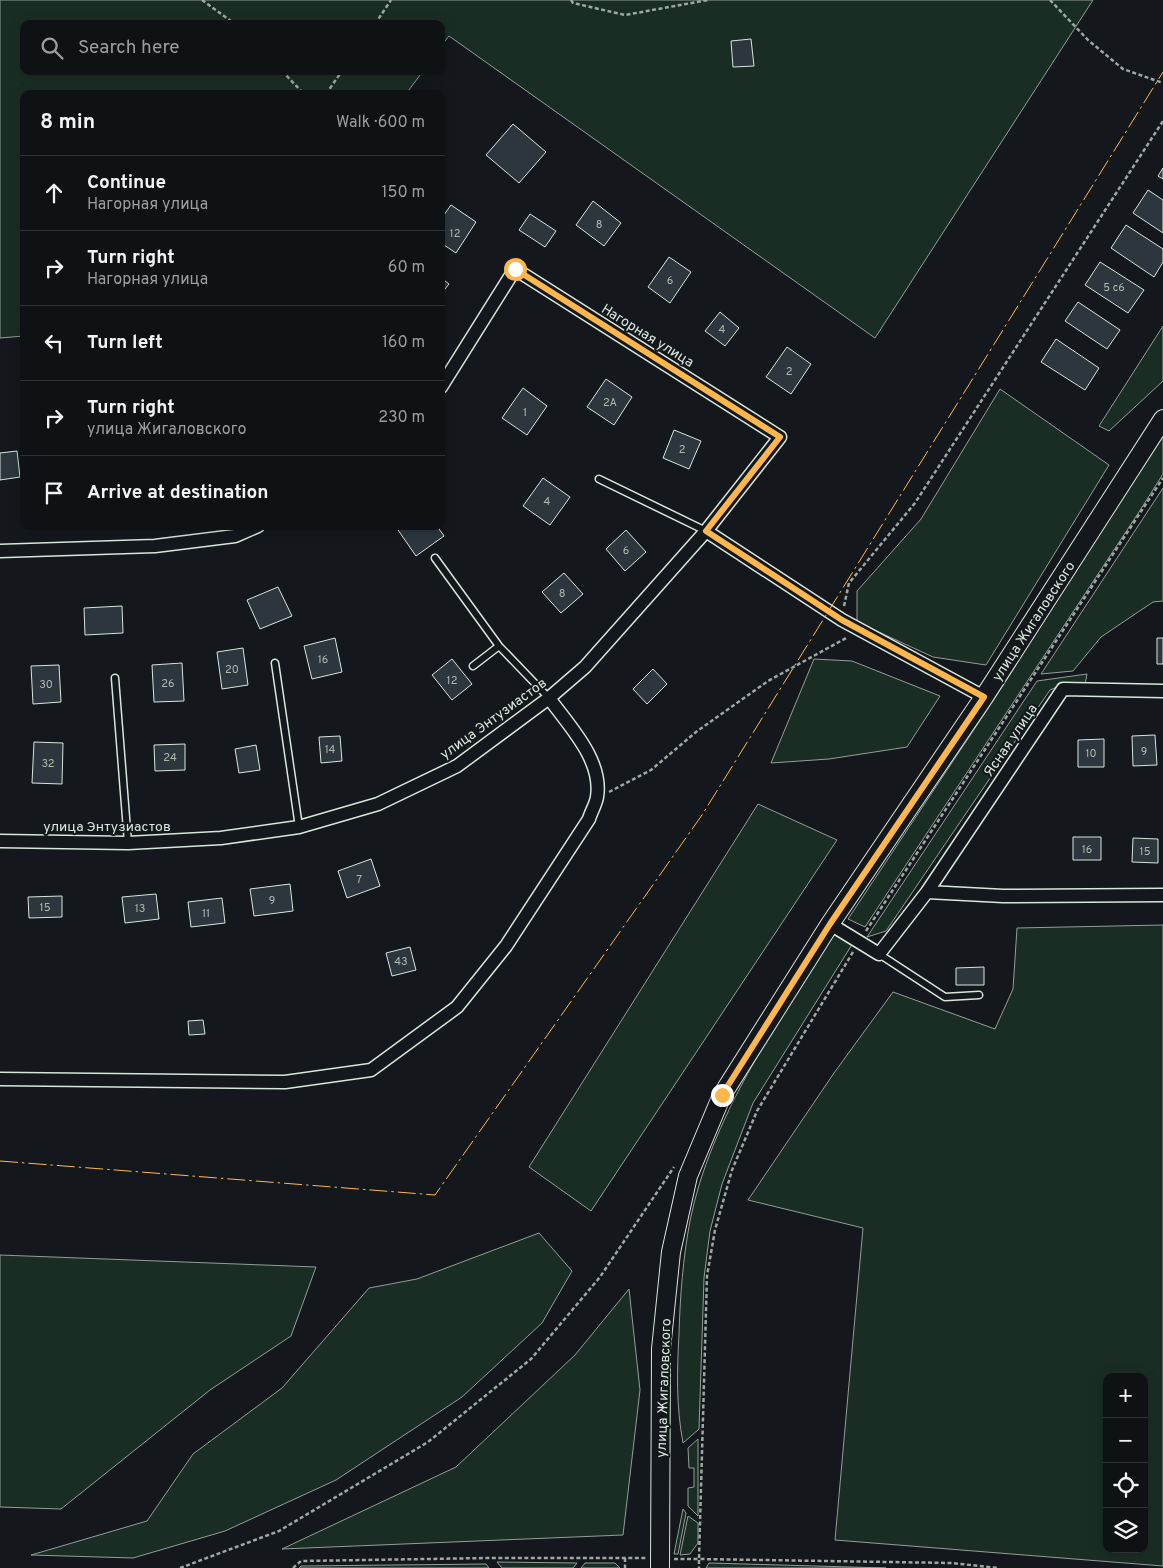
<!DOCTYPE html>
<html lang="en">
<head>
<meta charset="utf-8">
<style>
  :root { --surface:#0f1215; --page:#1d2022; --text:#f1f3f6; --muted:#9b9ea0; --line:#2f3234 }
  body { margin:0; font-family:Overpass,sans-serif; background:var(--page); color:var(--text) }
  .controls { position:absolute; right:15px; bottom:15px; display:grid; overflow:hidden; border-radius:10px; box-shadow:0 2px 12px #0003 }
  .controls button { width:45px; height:45px; display:grid; place-items:center; padding:0; border:0; border-bottom:1px solid var(--line); background:var(--surface); color:var(--text); font:25px sans-serif }
  .stop { position:absolute; width:15px; height:15px; margin:-11px; border:4px solid #ffb74d; border-radius:50%; background:#fff }
  .stop.end { background:#ffb74d; border-color:#fff; box-shadow:0 1px 5px #0008 }
  .list { margin:0; padding:0; list-style:none }
  h2 { display:flex; justify-content:space-between; align-items:center; height:65px; margin:0; padding:0 20px; font-size:21px }
  h2 small { font-size:16px; font-weight:400; color:var(--muted) }
  .list li { display:grid; grid-template-columns:32px 1fr auto; gap:15px; align-items:center; box-sizing:border-box; height:75px; padding:0 20px; border-top:1px solid var(--line) }
  .list b { display:block; font-size:19px; white-space:nowrap }
  .list p { margin:0; font-size:16px; white-space:nowrap; color:var(--muted) }
  .list em { font-size:16px; font-style:normal; color:var(--muted) }
  .icon { flex:none; width:28px; height:28px; fill:none; stroke:currentColor; stroke-width:2; stroke-linecap:round; stroke-linejoin:round }
  .map { position:relative; flex:none; width:1163px; height:1568px; overflow:hidden }
  .search { position:absolute; background:var(--surface); box-shadow:0 2px 12px #0003; left:20px; top:20px; width:425px; height:55px; display:flex; align-items:center; gap:12px; box-sizing:border-box; padding:0 18px; border-radius:10px; color:var(--muted); font-size:19px }
  .panel { position:absolute; background:var(--surface); box-shadow:0 2px 12px #0003; left:20px; top:90px; width:425px; height:440px; border-radius:10px }
  .map>svg:first-child { display:block }
</style>
</head>
<body>
<div class="map">
<svg width="1163" height="1568" viewBox="0 0 1163 1568">
  <rect width="100%" height="100%" fill="#14181c"/>
  <path fill="#1a2d24" stroke="#939e99" fill-rule="evenodd" d="M0,0H1093L875,338L449,36L441,46V24H24V71H423L406,94H24V336L0,338Z
    M1163,326V381L1109,431L1099,426Z
    M1000,389L1109,465L986,665L933,657L857,622V591L921,519Z
    M1163,435V474L1139,512L865,927L848,919L989,707Z
    M1163,488V601L1153,602L1101,637L1073,671L1041,674Z
    M814,659L852,661L940,696L907,747L829,759L771,763Z
    M1087,674L1085,685H1061L1050,690L886,931L867,937L1037,681Z
    M758,804L837,840L591,1211L529,1167Z
    M1163,925V1566L835,1540L863,1228L748,1200L834,1073L893,992L995,1029L1013,989L1017,928ZM1107,1377H1144V1549H1107Z
    M838,934L853,943L753,1103L722,1184L710,1231L704,1278L699,1429L683,1443C676,1405 677,1372 679,1334C680,1297 683,1258 690,1221C710,1120 777,1023 831,937Z
    M539,1233L572,1271L542,1323L462,1397L336,1480L225,1531L133,1558L31,1555L147,1521L193,1454L282,1388L369,1288L417,1279Z
    M0,1255L316,1267L291,1336L210,1390L61,1509L0,1507Z
    M629,1289L640,1390L623,1535L282,1549L456,1467L575,1355Z
    M698,1439V1516L688,1506V1488L694,1487V1468H689L688,1448Z
    M683,1509L686,1513L678,1554H674Z
    M688,1516L698,1523V1543L690,1554L680,1555Z
    M497,1562L577,1563L573,1568H502Z
    M585,1563H615L620,1568H581Z
    M709,1563L886,1568H706Z
    M486,1564L489,1568H299L301,1566Z"/>
  <path fill="#2c363c" stroke="#d8e6dc" d="M751,39L754,66L733,67L731,41Z
    M513,124L546,152L519,183L486,155Z
    M1163,168V179L1158,176Z
    M1148,190L1163,200V233L1133,213Z
    M593,201L621,223L604,246L576,225Z
    M451,205L476,222L456,253L441,243V219Z
    M530,214L556,231L545,247L519,230Z
    M1126,225L1163,249V262L1154,277L1111,248Z
    M669,257L691,272L670,303L648,287Z
    M1100,262L1144,290L1128,313L1085,285Z
    M441,278L449,284L441,294Z
    M1078,302L1120,330L1107,349L1065,321Z
    M720,312L739,328L725,346L705,331Z
    M1056,339L1099,368L1085,390L1041,362Z
    M787,347L811,364L791,394L766,377Z
    M606,379L632,397L614,425L587,407Z
    M523,388L547,406L527,435L502,418Z
    M674,430L701,441L689,469L663,458Z
    M17,451L20,477L0,480V453Z
    M543,478L570,497L550,525L523,506Z
    M403,526H437L444,536L416,556L398,530Z
    M626,530L646,552L625,571L606,549Z
    M564,573L583,594L561,613L542,592Z
    M278,587L292,616L260,629L247,600Z
    M122,606L123,633L85,635L84,608Z
    M335,638L342,672L312,679L304,646Z
    M1157,638H1163V664H1157Z
    M243,648L248,685L222,689L217,652Z
    M452,659L472,684L452,700L432,675Z
    M182,663L184,701L154,702L152,665Z
    M59,665L61,702L33,704L31,666Z
    M653,669L667,684L647,704L633,689Z
    M1155,735L1157,765L1133,766L1132,736Z
    M340,736L342,761L321,763L319,737Z
    M1104,739V767H1078V740Z
    M34,742L63,743L62,784L32,783Z
    M185,744V770L155,771L154,745Z
    M256,745L260,770L239,773L235,749Z
    M1073,837H1101V860H1073Z
    M1133,838L1158,839V863L1132,862Z
    M371,859L380,886L347,898L338,871Z
    M290,884L293,911L254,916L250,889Z
    M156,894L159,919L125,923L122,897Z
    M62,896V917L29,918L28,897Z
    M222,898L225,923L191,927L188,902Z
    M410,947L416,970L392,976L386,953Z
    M984,967V985H956V968Z
    M203,1020L205,1034L189,1035L188,1021Z"/>
  <g fill="none" stroke-linecap="round" stroke-linejoin="round">
    <g stroke="#d8e6dc" stroke-width="9">
      <path id="lane" d="M599,479L706,531
        M435,558L499,646L549,698
        M275,663L299,827
        M473,666L499,646
        M115,678L128,843
        M879,954L945,997L979,995"/>
    </g>
    <g stroke="#d8e6dc" stroke-width="15">
      <path id="street" d="M706,531L842,620L984,697
        M0,551L155,546L235,536L258,526
        M0,841L128,843L221,838L299,827L378,804L457,766L549,698L585,667L706,531L780,437L515,269L441,387
        M927,892L1003,896L1163,895
        M830,924L879,954L927,892L1063,689L1163,691
        M0,1079L285,1082L371,1070L457,1007L506,946L589,819C591,812 596,804 597,797C603,760 569,726 549,698"/>
    </g>
    <g stroke="#d8e6dc" stroke-width="20">
      <path id="secondary" d="M660,1568L661,1349L671,1252L688,1176L722,1095L830,924L984,697L1163,419"/>
    </g>
    <path stroke="#9da8a2" stroke-width="2.5" stroke-dasharray="4 2.5" stroke-linecap="butt" d="M202,0L235,24
      M571,0L573,3L625,15L708,0
      M1050,0L1088,40L1123,69L1163,83
      M375,24L391,0
      M282,71L304,94
      M326,94L342,71
      M844,606L849,583L915,503L1163,121
      M609,792L651,770L696,732L768,681L848,637
      M866,931L1163,478
      M853,952L757,1111L732,1170L715,1230L707,1276L699,1559L952,1563L998,1568
      M625,1558V1568
      M674,1559H699V1568
      M180,1568L279,1531L428,1442L531,1359L600,1277L674,1167
      M293,1568L301,1561L489,1558H646"/>
    <use href="#lane" stroke="#14181c" stroke-width="6"/>
    <use href="#street" stroke="#14181c" stroke-width="12"/>
    <use href="#secondary" stroke="#14181c" stroke-width="18"/>
    <path stroke="#ffb74d" stroke-width="1" stroke-dasharray="18 4 2.5 4" stroke-linecap="butt" d="M0,1161L435,1195L702,815L1163,72"/>
  </g>
  <g fill="none" stroke-linecap="round" stroke-linejoin="round">
    <path stroke="#ffb74d" stroke-width="6" d="M515,269L780,437L706,531L842,620L984,697L830,924L722,1095"/>
  </g>
  <g text-anchor="middle" stroke-width="4" stroke-linejoin="round" paint-order="stroke">
    <g font-size="11" fill="#adbab4">
      <text x="599" y="228">8</text>
      <text x="455" y="237">12</text>
      <text x="670" y="284">6</text>
      <text x="1114" y="291">5 с6</text>
      <text x="722" y="333">4</text>
      <text x="789" y="375">2</text>
      <text x="610" y="406">2А</text>
      <text x="525" y="416">1</text>
      <text x="682" y="453">2</text>
      <text x="547" y="505">4</text>
      <text x="626" y="554">6</text>
      <text x="562" y="597">8</text>
      <text x="323" y="663">16</text>
      <text x="232" y="673">20</text>
      <text x="452" y="684">12</text>
      <text x="168" y="687">26</text>
      <text x="46" y="688">30</text>
      <text x="330" y="753">14</text>
      <text x="1144" y="755">9</text>
      <text x="1091" y="757">10</text>
      <text x="170" y="761">24</text>
      <text x="48" y="767">32</text>
      <text x="1087" y="853">16</text>
      <text x="1145" y="855">15</text>
      <text x="359" y="883">7</text>
      <text x="272" y="904">9</text>
      <text x="45" y="911">15</text>
      <text x="140" y="912">13</text>
      <text x="206" y="917">11</text>
      <text x="401" y="965">43</text>
    </g>
    <g font-size="14" fill="#d8e6dc" stroke="#14181c">
      <text transform="translate(648 335) rotate(32)" y="5">Нагорная улица</text>
      <text transform="translate(1033 621) rotate(-57)" y="5">улица Жигаловского</text>
      <text transform="translate(493 718) rotate(-36)" y="5">улица Энтузиастов</text>
      <text transform="translate(1010 740) rotate(-56)" y="5">Ясная улица</text>
      <text x="107" y="831">улица Энтузиастов</text>
      <text transform="translate(663 1388) rotate(-88)" y="5">улица Жигаловского</text>
    </g>
  </g>
</svg>
<div class="controls">
<button>+</button>
<button>−</button>
<button><svg class="icon" aria-label="locate" viewBox="0 0 24 24"><circle cx="12" cy="12" r="6"/><path d="M12 2v4M12 18v4M2 12h4M18 12h4"/></svg></button>
<button><svg class="icon" aria-label="layers" viewBox="0 0 24 24"><path d="M12 4l9 5-9 5-9-5zM3 14l9 5 9-5"/></svg></button>
</div>
<div class="stop" style="left:515px;top:269px"></div>
<div class="stop end" style="left:722px;top:1095px"></div>
<div class="search"><svg class="icon" aria-label="search" viewBox="0 0 24 24"><circle cx="10" cy="10" r="6"/><path d="M15 15l6 6"/></svg>Search here</div>
<section class="panel">
<h2>8 min<small>Walk · 600 m</small></h2>
<ul class="list">
<li><svg class="icon" aria-label="ahead" viewBox="0 0 24 24"><path d="M12 20V5M6 11l6-6 6 6"/></svg><div><b>Continue</b><p>Нагорная улица</p></div><em>150 m</em></li>
<li><svg class="icon" aria-label="right" viewBox="0 0 24 24"><path d="M7 20v-9h11M14 6l5 5-5 5"/></svg><div><b>Turn right</b><p>Нагорная улица</p></div><em>60 m</em></li>
<li><svg class="icon" aria-label="left" viewBox="0 0 24 24"><path d="M17 20v-9H6M10 6l-5 5 5 5"/></svg><div><b>Turn left</b></div><em>160 m</em></li>
<li><svg class="icon" aria-label="right" viewBox="0 0 24 24"><path d="M7 20v-9h11M14 6l5 5-5 5"/></svg><div><b>Turn right</b><p>улица Жигаловского</p></div><em>230 m</em></li>
<li><svg class="icon" aria-label="arrive" viewBox="0 0 24 24"><path d="M6 21V4h12l-3 4 3 4H6"/></svg><div><b>Arrive at destination</b></div></li>
</ul>
</section>
</div>
</body>
</html>
